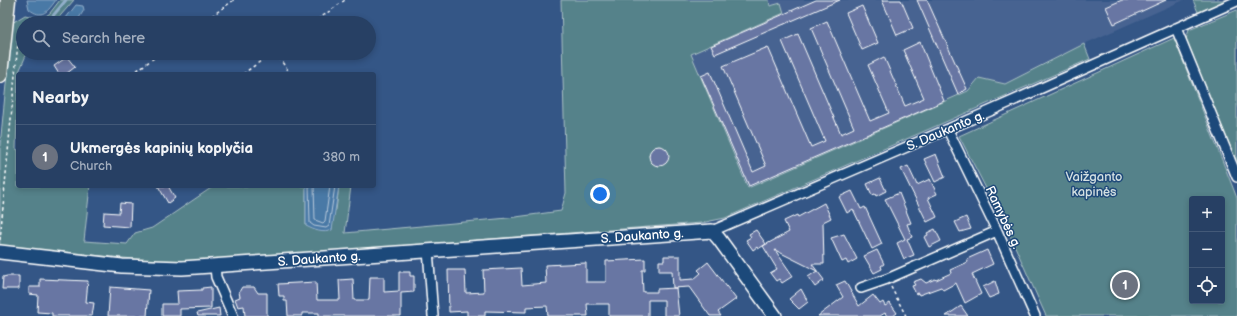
<!DOCTYPE html>
<html lang="en">
<head>
<meta charset="utf-8">
<style>
  :root { --surface:#274064; --page:#334b6d; --text:#f1f3f6; --muted:#a4afbf; --line:#435978; --accent:#eead8d }
  body { margin:0; font-family:"Balsamiq Sans",sans-serif; background:var(--page); color:var(--text) }
  .controls { position:absolute; right:12px; bottom:12px; display:grid; overflow:hidden; border-radius:4px; box-shadow:0 2px 6px #0003 }
  .controls button { width:36px; height:36px; display:grid; place-items:center; padding:0; border:0; border-bottom:1px solid var(--line); background:var(--surface); color:var(--text); font:20px sans-serif }
  .you { position:absolute; left:600px; top:194px; width:14px; height:14px; margin:-10px; border:3px solid #fff; border-radius:50%; background:#1a73e8; box-shadow:0 0 0 6px #1a73e833 }
  .badge { display:grid; place-items:center; width:26px; height:26px; border-radius:50%; background:var(--accent); color:#fff; font-size:13px; font-weight:700 }
  .pin { position:absolute; translate:-50% -50%; border:2px solid #fff; box-shadow:0 1px 4px #0006 }
  .list { margin:0; padding:0; list-style:none }
  h2 { display:flex; justify-content:space-between; align-items:center; height:52px; margin:0; padding:0 16px; font-size:17px }
  h2 small { font-size:13px; font-weight:400; color:var(--muted) }
  .list li { display:grid; grid-template-columns:26px 1fr auto; gap:12px; align-items:center; box-sizing:border-box; height:64px; padding:0 16px; border-top:1px solid var(--line) }
  .list b { display:block; font-size:15px; white-space:nowrap }
  .list p { margin:0; font-size:13px; white-space:nowrap; color:var(--muted) }
  .list em { font-size:13px; font-style:normal; color:var(--muted) }
  .icon { flex:none; width:22px; height:22px; fill:none; stroke:currentColor; stroke-width:2; stroke-linecap:round; stroke-linejoin:round }
  .map { position:relative; flex:none; width:1237px; height:316px; overflow:hidden }
  .search { position:absolute; background:var(--surface); box-shadow:0 2px 6px #0003; left:16px; top:16px; width:360px; height:44px; display:flex; align-items:center; gap:10px; box-sizing:border-box; padding:0 14px; border-radius:22px; color:var(--muted); font-size:15px }
  .panel { position:absolute; background:var(--surface); box-shadow:0 2px 6px #0003; left:16px; top:72px; width:360px; height:116px; border-radius:4px }
  .map>svg:first-child { display:block }
</style>
</head>
<body>
<div class="map">
<svg width="1237" height="316" viewBox="0 0 1237 316">
  <rect width="100%" height="100%" fill="#345686"/>
  <filter id="ink" filterUnits="userSpaceOnUse"><feTurbulence type="fractalNoise" baseFrequency=".025" numOctaves="2"/><feDisplacementMap in="SourceGraphic" scale="8" xChannelSelector="R" yChannelSelector="G"/><feConvolveMatrix kernelMatrix="1 2 1 2 8 2 1 2 1" color-interpolation-filters="sRGB"/></filter>
  <g filter="url(#ink)">
    <path fill="#476391" d="M769,0H1184L1084,44L1005,84L979,78L968,91L748,188L691,54L784,13L770,7Z"/>
    <path fill="#55828a" stroke="#aac0c4" fill-rule="evenodd" d="M60,0H74L54,23H23V53H27L18,74L16,149L18,150V186H90L84,241L127,244L135,233L152,228L214,186H306V226L336,210L339,186H351L345,233L508,218L561,211L566,193L561,0H769L770,6L781,3L784,13L691,54L748,188L968,91L979,78L1005,84L1084,44L1090,59L725,218L701,223L215,260L154,261L0,246V146L12,23L25,15L42,19L50,13Z
      M1193,0H1237L1200,17Z
      M1237,10V163L1186,39L1189,30Z
      M1174,38L1237,198V316H1046L1009,233L959,136ZM1192,199H1222V301H1192Z"/>
    <path fill="#4a79a6" stroke="#92afca" d="M27,0H56C48,11 42,20 29,9Z
      M76,5L83,6L84,10L76,23H62Z
      M306,186H339L332,230C323,234 314,230 306,226Z"/>
    <g fill="none" stroke-linecap="round" stroke-linejoin="round">
      <path stroke="#b7c9db" stroke-width="1" d="M309,186L310,223L314,226L326,228L329,226L335,186
        M314,186L315,220L323,223L325,221L330,186"/>
      <path stroke="#92afca" stroke-width="3" d="M47,23L66,0
        M18,43L23,42"/>
    </g>
    <path fill="#6776a3" stroke="#fff" d="M816,0H840L715,54L711,46Z
      M882,0H901L913,28L897,35Z
      M917,0H927L967,89L958,94Z
      M1122,0H1166L1114,24L1106,7Z
      M862,6L878,43L862,50L846,13Z
      M827,21L870,121L889,113L868,65L884,57L905,106L924,98L903,50L920,42L944,101L749,186L701,76L710,72L753,172L766,166L723,66L768,47L811,147L825,141L782,41L798,34L841,134L854,128L811,28Z
      M67,57L75,67L66,74H59L54,66Z
      M649 156a10 10 0 1 1 20 0a10 10 0 1 1-20 0Z
      M936,154L945,177L935,182L924,159Z
      M908,166L917,185L930,179L937,194L928,198L937,217L927,222L901,169Z
      M880,178L886,191L876,196L875,194L872,195L867,184Z
      M158,186H168L175,198L168,203Z
      M852,191L861,209L865,207L882,244L872,249L853,209L847,213L839,197Z
      M899,193L911,223L907,224L912,237L907,239L914,255L904,259L897,243L905,239L885,199Z
      M120,203L131,204L130,227L103,225L104,212L119,213Z
      M824,203L831,218L823,222L824,264H812L824,280L815,287L808,277L817,271L775,250L793,276L782,283L779,279L776,281L770,273L777,269L763,246L789,232L784,221L797,215L798,217Z
      M966,217L971,229L960,232L955,222Z
      M935,229L941,241L929,247L924,237L928,235L927,233Z
      M756,230L766,244L758,249L757,247L753,250L746,240L751,237L749,234Z
      M844,234L857,259L848,264L846,260L842,262L831,238Z
      M877,250L884,264L881,266L882,269L874,273L864,256Z
      M987,250L993,264L972,274L981,294L965,303L956,283L943,290L941,287L919,295L918,293L916,294L912,286L915,285L913,282L921,279L926,283L935,279L936,280L951,273L950,270L968,262L967,259Z
      M664,256H680V280L694,279L701,273L698,270L708,262L736,299L718,312L721,316H710L689,287L673,288L672,271H659V261H664Z
      M645,259V270H642L643,292H657V289L676,288L679,316H664V300H648V316H609V304H587L588,316H548L547,306L526,307V312L485,311V316H467V311L449,312L448,270H465L466,293L484,292L483,270L521,268L522,285L546,283L545,265L586,263V282H606V261Z
      M399,272H410V276H414V292L401,293V316H319V313H302V316H288L287,301H284V296H279L278,284L316,282L317,300H340L339,280L353,279L354,300H369L370,277H384V292L399,291Z
      M7,276H19V289H2L3,277Z
      M1126,276L1135,285L1124,295L1115,286Z
      M40,279L88,281L86,302L94,303L92,316H52V313L37,312L38,295L29,294V287H40Z
      M845,281L859,306L873,295L880,304L883,302L885,306L890,303L897,313L893,316H887L885,313L880,316H818L843,297L836,285Z
      M995,281L999,294L989,298L983,287Z
      M110,287L149,290L147,316H108Z
      M211,287V308L180,309V316H162V304H178L177,291L202,290V288Z
      M242,287H254L258,293H267V316H245L244,306L238,307L235,299L240,297L239,292Z
      M801,289L808,302L799,309L789,299Z
      M961,306L968,316H946Z
      M219,308L220,316H198L197,313Z"/>
    <g fill="none" stroke-linecap="round" stroke-linejoin="round">
      <g stroke="#fff" stroke-width="12">
        <path id="street" d="M1176,28L1237,177
          M948,130L997,231L1035,316
          M712,231L990,111L1237,1
          M428,250L433,316
          M215,266L216,277L233,316
          M861,288L887,279L997,231"/>
      </g>
      <g stroke="#fff" stroke-width="16">
        <path id="secondary" d="M0,252L122,266L182,268L712,231L719,239L775,316"/>
      </g>
      <g stroke="#fff" stroke-width="17">
        <path id="primary" d="M0,75L8,0"/>
      </g>
      <path stroke="#fff" stroke-width="1.5" stroke-dasharray="3 3" stroke-linecap="butt" d="M202,23L234,0
        M313,23L345,0
        M275,53L291,74
        M132,74L161,53
        M243,74L272,53
        M0,240L18,42L16,40
        M891,287L906,316"/>
      <use href="#street" stroke="#1f4a7a" stroke-width="9"/>
      <use href="#secondary" stroke="#1f4a7a" stroke-width="13"/>
      <use href="#primary" stroke="#6c7f7c" stroke-width="14"/>
    </g>
  </g>
  <g text-anchor="middle" stroke-width="3" stroke-linejoin="round" paint-order="stroke">
    <g font-size="13" fill="#fff" stroke="#1f4a7a">
      <text transform="translate(945 130) rotate(-23)" y="5">S. Daukanto g.</text>
      <text transform="translate(1004 217) rotate(65)" y="5">Ramybės g.</text>
      <text transform="translate(642 235) rotate(-4)" y="5">S. Daukanto g.</text>
      <text transform="translate(319 258) rotate(-4)" y="5">S. Daukanto g.</text>
    </g>
    <g font-size="13" fill="#d4e0e2" stroke="#1f4a7a">
      <text x="1094" y="181">Vaižganto<tspan x="1094" dy="15">kapinės</tspan></text>
    </g>
  </g>
</svg>
<div class="controls">
<button>+</button>
<button>−</button>
<button><svg class="icon" aria-label="locate" viewBox="0 0 24 24"><circle cx="12" cy="12" r="6"/><path d="M12 2v4M12 18v4M2 12h4M18 12h4"/></svg></button>
</div>
<div class="you"></div>
<div class="pin badge" style="left:1125px;top:285px;background:#6b7280">1</div>
<div class="search"><svg class="icon" aria-label="search" viewBox="0 0 24 24"><circle cx="10" cy="10" r="6"/><path d="M15 15l6 6"/></svg>Search here</div>
<section class="panel">
<h2>Nearby<small></small></h2>
<ul class="list">
<li><span class="badge" style="background:#6b7280">1</span><div><b>Ukmergės kapinių koplyčia</b><p>Church</p></div><em>380 m</em></li>
</ul>
</section>
</div>
</body>
</html>
